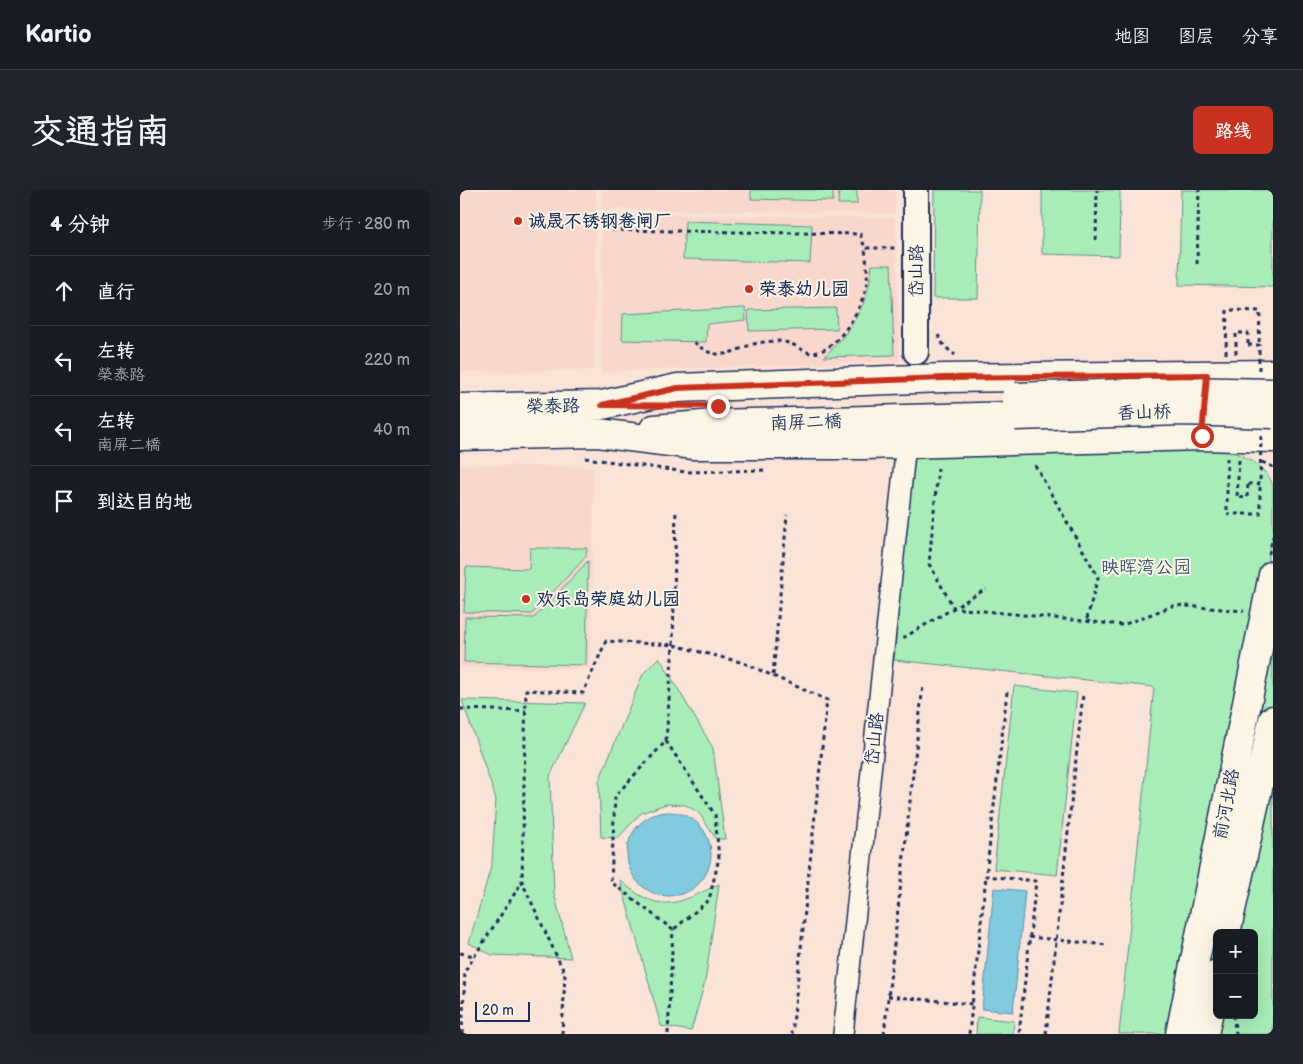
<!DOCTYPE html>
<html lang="zh">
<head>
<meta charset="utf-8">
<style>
  :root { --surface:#171b24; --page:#20242c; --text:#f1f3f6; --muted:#9ea1a6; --line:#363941; --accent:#c8321e }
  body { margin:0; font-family:"Balsamiq Sans","LXGW WenKai TC",sans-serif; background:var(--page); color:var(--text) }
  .controls { position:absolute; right:15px; bottom:15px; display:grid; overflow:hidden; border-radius:8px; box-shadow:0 5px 20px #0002 }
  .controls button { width:45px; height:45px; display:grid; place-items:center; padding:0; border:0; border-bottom:1px solid var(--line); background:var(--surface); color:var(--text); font:25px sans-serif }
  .scale { position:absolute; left:15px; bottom:12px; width:55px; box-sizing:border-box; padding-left:5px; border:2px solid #1b2f5e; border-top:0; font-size:14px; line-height:18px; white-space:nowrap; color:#1b2f5e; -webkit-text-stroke:4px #fcf5e5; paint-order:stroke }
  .stop { position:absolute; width:15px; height:15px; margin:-11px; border:4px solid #c8321e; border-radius:50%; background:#fff }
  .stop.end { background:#c8321e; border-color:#fff; box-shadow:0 1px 5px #0008 }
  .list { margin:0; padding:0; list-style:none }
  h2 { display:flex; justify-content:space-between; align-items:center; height:65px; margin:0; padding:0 20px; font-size:21px }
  h2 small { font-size:16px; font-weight:400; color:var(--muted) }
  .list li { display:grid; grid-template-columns:32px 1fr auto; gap:15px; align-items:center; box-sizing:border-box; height:70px; padding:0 20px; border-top:1px solid var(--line) }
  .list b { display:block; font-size:19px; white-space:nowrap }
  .list p { margin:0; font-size:16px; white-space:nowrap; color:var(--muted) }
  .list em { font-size:16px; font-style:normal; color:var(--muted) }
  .icon { flex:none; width:28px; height:28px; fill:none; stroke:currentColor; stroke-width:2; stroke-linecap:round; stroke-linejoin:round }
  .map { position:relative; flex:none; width:813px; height:844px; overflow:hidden; border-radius:8px }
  header { display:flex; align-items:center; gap:30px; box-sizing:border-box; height:70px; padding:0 25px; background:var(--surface); border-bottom:1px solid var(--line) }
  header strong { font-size:24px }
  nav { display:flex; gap:28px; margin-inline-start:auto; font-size:18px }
  .intro { display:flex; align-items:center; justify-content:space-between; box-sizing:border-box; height:120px; padding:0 30px }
  h1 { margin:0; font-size:35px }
  .button { padding:12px 22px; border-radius:8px; background:var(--accent); color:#fff; font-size:18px; font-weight:700 }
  main { display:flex; gap:30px; padding:0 30px }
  aside { flex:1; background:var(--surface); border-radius:8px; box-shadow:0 5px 20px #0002 }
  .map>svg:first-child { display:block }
</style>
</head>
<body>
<header>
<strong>Kartio</strong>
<nav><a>地图</a><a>图层</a><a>分享</a></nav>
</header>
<div class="intro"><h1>交通指南</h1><a class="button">路线</a></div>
<main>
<aside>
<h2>4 分钟<small>步行 · 280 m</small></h2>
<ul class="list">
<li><svg class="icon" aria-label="ahead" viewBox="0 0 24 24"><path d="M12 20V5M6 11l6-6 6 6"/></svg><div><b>直行</b></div><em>20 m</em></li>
<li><svg class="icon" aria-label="left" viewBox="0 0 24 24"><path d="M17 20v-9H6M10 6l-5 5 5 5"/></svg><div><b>左转</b><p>榮泰路</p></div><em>220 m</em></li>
<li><svg class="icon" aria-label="left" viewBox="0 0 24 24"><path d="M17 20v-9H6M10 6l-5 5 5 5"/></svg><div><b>左转</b><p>南屏二橋</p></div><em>40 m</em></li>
<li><svg class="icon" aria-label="arrive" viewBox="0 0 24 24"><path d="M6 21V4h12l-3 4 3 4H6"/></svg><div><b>到达目的地</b></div></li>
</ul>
</aside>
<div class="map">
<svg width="813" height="844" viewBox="0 0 813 844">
  <rect width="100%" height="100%" fill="#fae3d7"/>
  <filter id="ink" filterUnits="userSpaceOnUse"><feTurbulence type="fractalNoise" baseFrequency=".02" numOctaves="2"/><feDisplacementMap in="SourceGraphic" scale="10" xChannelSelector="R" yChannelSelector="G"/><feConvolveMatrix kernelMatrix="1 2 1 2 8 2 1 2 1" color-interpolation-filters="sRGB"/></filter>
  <g filter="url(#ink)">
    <path fill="#f9d7cd" d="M0,0H136L134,180L0,182Z
      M142,0H435V23L141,19Z
      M142,24L435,28L440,171L141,182Z
      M1,275L134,277L130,479L0,477Z"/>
    <path fill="#a8edb8" stroke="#628e8b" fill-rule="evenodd" d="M291,0H373V11L291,9Z
      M379,0H397V14H378Z
      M474,0H520L518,108H473Z
      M582,0H660L659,66L582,64Z
      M721,0H813V97L719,95Z
      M225,31L352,35L350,73L223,69Z
      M412,75H431L434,165L364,167C391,141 409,114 412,75Z
      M285,118L286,130L247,134L246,152L162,150L163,124Z
      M376,118L377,139L289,141L288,120Z
      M754,258C776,261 804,272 813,295V344L711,844H659L694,497L434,470L453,261Z
      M70,358H127L126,367L72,424L4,422L6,377L69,379Z
      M128,371L126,475L4,472L5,427L74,428Z
      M813,413V844H729ZM757,743H794V825H757Z
      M199,467L253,558L265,649H256L239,623L226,615L206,614L181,623L158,648L141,647L139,591L183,484Z
      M554,496L617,503L597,685L534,679Z
      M2,510L125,513L90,586L94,703L111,768L32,765L9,753L32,673L36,609Z
      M160,690C199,725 216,715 259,694L245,792L231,841L201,836Z
      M517,827L554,831L553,844H516Z"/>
    <path fill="#80cbe0" stroke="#588dac" d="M167 664a42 42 0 1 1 84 0a42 42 0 1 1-84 0Z
      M534,698L565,701L553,822L522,819Z"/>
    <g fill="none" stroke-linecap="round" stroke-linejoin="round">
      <g stroke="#1b2f5e" stroke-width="22">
        <path id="minor" d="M383,844L446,254"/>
      </g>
      <g stroke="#1b2f5e" stroke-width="28">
        <path id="tertiary" d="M456,0V162"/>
      </g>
      <g stroke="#1b2f5e" stroke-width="31">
        <path id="secondary" d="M0,218L142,215L218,198L484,188L813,184
          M194,239L254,234L555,226
          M0,246L138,243L234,255H404L742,246L813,248
          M766,743L813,530
          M720,844L813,385
          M744,844L757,784"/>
      </g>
      <path stroke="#1b2f5e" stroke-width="3" stroke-dasharray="4 4" stroke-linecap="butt" d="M152,40L400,44L405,58
        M636,50L637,0
        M737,74L739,0
        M478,145L484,156L495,165
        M234,152C262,178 276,155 304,152C313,151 322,150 331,154C337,156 344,162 351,163C377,164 405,114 407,92C408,81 406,69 405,58H435
        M766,164L767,120L800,121L799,155
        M776,164V143H788V155
        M125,268L226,282L307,280
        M767,268V324H800V294
        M779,270L777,307L787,308L788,294
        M802,272L813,277
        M575,275L638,387L626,432
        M478,278L469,374L494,418L663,435L715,415L784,421
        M809,364L813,346
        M443,448L526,399
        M313,485L327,325
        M547,502L526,686L576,691L559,844
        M0,519L66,521
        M206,551L255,625L259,668L249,710L213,740
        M569,747L647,755
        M0,763L14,766
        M428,806L512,814
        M773,825L776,844
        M2,844L5,781L62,692
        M102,844L105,784L62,692L66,500L123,503L146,451L213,455L284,473L367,510L332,844
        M208,844L213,740L151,692L155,606L206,551L213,455L216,319
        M424,844L463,495
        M509,844L526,686
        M586,844L623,504"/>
      <use href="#minor" stroke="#fcf5e5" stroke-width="19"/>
      <use href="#tertiary" stroke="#fcf5e5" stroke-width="24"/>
      <use href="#secondary" stroke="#fcf5e5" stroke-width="28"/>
      <g stroke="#1b2f5e" stroke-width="31" stroke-linecap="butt">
        <path id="secondary-bridge" d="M556,207L723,201L813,203
          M555,226L723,221L813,224"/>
      </g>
      <path stroke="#1b2f5e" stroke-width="3" stroke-dasharray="4 4" stroke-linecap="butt" d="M788,155H799V180
        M788,294H800L801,245"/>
      <use href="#secondary-bridge" stroke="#fcf5e5" stroke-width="28"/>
    </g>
  </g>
  <g fill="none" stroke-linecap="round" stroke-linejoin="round" filter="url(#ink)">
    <path stroke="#c8321e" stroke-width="6" d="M258,216L142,215L218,198L484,188L747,185L742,246"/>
  </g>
  <g fill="#c8321e" stroke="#fcf5e5" stroke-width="2">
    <circle cx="58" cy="31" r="5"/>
    <circle cx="289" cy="99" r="5"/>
    <circle cx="66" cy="409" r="5"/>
  </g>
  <g text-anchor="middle" stroke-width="4" stroke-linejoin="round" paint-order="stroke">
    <g font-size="18" font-weight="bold" fill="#1b2f5e" stroke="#fcf5e5" text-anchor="start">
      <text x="68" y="37">诚晟不锈钢卷闸厂</text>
      <text x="299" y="105">荣泰幼儿园</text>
      <text x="76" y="415">欢乐岛荣庭幼儿园</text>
    </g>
    <g font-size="18" fill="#1b2f5e" stroke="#fcf5e5">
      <text transform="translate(456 81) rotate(-90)" y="6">岱山路</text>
      <text transform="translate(93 216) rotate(-1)" y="6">榮泰路</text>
      <text transform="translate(684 222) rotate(-2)" y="6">香山桥</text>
      <text transform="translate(346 232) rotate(-2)" y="6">南屏二橋</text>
      <text transform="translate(414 549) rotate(-84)" y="6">岱山路</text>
      <text transform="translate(766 614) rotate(-79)" y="6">前河北路</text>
    </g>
    <g font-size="18" fill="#375570" stroke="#fcf5e5">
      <text x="686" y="383">映晖湾公园</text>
    </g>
  </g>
</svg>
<div class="controls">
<button>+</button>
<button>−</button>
</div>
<div class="scale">20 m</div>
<div class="stop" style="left:742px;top:246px"></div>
<div class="stop end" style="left:258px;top:216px"></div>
</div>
</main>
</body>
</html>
